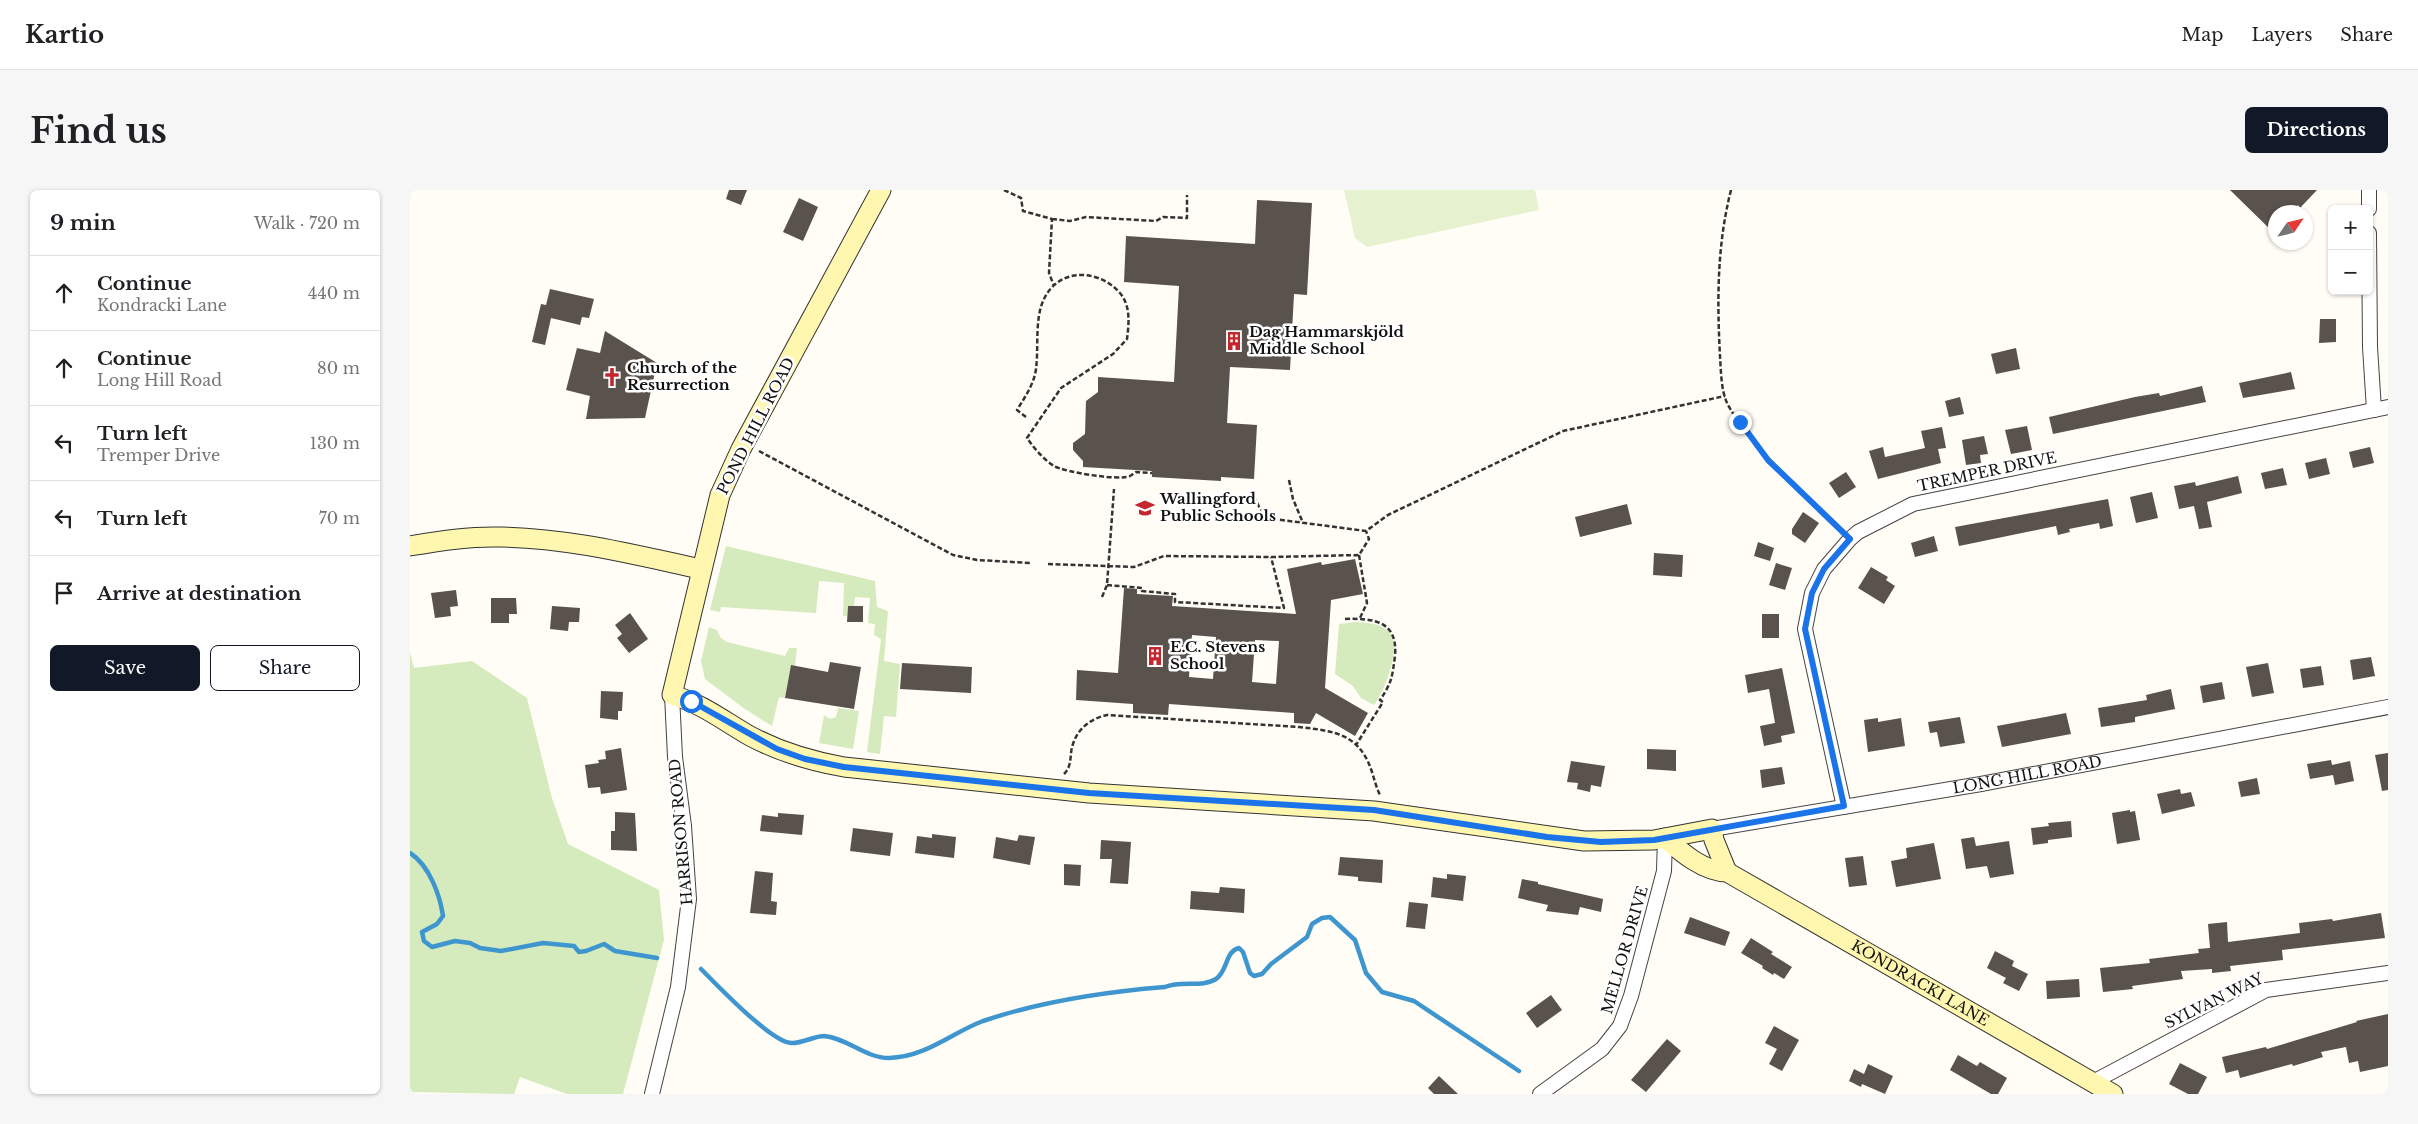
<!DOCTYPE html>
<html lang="en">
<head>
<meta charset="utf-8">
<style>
  :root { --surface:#fff; --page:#f6f6f6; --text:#202124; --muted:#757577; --line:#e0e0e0; --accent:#111827 }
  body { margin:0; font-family:"Libre Baskerville",serif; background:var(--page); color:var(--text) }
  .controls { position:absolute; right:15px; top:15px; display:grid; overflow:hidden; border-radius:8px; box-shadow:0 1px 4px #0004 }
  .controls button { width:45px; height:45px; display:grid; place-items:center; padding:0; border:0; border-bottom:1px solid var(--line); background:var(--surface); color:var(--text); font:25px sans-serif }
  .compass { position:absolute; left:1858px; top:15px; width:45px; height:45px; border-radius:50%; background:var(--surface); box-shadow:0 1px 4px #0004; rotate:55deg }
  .stop { position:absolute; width:15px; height:15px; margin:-11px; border:4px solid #1a73e8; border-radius:50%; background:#fff }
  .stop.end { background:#1a73e8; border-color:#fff; box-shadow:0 1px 5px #0008 }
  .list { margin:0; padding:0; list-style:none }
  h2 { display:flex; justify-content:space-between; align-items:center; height:65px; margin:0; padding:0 20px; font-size:21px }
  h2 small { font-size:16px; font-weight:400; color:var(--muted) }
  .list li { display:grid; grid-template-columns:32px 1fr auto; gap:15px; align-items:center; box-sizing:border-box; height:75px; padding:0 20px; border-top:1px solid var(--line) }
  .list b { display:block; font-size:19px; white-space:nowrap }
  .list p { margin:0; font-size:16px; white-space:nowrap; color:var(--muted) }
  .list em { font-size:16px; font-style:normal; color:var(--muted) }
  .actions { display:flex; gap:10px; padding:15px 20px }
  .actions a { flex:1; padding:11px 0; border:1px solid var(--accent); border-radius:8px; text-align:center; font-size:18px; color:var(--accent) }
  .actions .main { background:var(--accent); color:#fff }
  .icon { flex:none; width:28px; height:28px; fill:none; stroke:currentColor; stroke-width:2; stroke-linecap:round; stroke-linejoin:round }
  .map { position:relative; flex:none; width:1978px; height:904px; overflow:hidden; border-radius:8px }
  header { display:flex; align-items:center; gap:30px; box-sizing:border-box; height:70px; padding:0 25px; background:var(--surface); border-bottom:1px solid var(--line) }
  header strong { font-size:24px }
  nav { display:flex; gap:28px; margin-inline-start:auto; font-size:18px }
  .intro { display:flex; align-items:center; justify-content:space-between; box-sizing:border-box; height:120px; padding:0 30px }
  h1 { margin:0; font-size:35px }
  .button { padding:12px 22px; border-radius:8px; background:var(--accent); color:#fff; font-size:18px; font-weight:700 }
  main { display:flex; gap:30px; padding:0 30px }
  aside { flex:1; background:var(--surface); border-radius:8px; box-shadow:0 1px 4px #0004 }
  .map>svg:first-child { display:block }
</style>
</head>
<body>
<header>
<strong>Kartio</strong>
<nav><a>Map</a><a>Layers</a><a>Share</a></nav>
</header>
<div class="intro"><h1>Find us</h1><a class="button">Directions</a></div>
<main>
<aside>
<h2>9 min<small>Walk · 720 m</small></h2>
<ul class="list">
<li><svg class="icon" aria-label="ahead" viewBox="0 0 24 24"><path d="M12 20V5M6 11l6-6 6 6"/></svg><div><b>Continue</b><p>Kondracki Lane</p></div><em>440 m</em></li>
<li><svg class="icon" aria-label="ahead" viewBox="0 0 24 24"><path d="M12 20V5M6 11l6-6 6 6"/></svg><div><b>Continue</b><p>Long Hill Road</p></div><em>80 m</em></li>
<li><svg class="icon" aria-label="left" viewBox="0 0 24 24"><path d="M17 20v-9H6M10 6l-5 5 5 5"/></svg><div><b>Turn left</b><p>Tremper Drive</p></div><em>130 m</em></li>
<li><svg class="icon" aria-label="left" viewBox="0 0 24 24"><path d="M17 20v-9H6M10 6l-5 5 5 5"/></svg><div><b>Turn left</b></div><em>70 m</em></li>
<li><svg class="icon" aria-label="arrive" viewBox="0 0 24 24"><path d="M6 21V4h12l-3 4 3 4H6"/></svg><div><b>Arrive at destination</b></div></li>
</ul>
<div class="actions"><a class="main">Save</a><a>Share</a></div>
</aside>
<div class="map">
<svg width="1978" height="904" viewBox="0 0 1978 904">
  <rect width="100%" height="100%" fill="#fffdf5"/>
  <path fill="#d5ebbd" d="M316,356L465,391L467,417L478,421L474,471L490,474L486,527L474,526L470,564L457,562L471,449L464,445L465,434L458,433L460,408L445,407L444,416H438L437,426H433L434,393L409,391L406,423L311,417L310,422L300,420Z
    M946,432C957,433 971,433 979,442C993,458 974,501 964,515L951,508L943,496L925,484L929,434Z
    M299,437L307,440L311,448L317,452L375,466L379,458H387L385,476H381L375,508L369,507L362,536L335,519L295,489L291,471Z
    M0,463L4,478L62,471L117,508L142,608L158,654L249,700L254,750L213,904H157L110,887L104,904L0,902Z
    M428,518L449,521L443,559L409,553L414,525L420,529L426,527Z"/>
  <path fill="#e6f2cf" d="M934,0H1125L1129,20L957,57L945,48Z"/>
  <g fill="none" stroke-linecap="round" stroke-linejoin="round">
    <path stroke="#3f96cf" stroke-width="4.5" d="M0,663C19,675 30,705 33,726L27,734L12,742L14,751L22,757L45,751L60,753L70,758L91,761L133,753L164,756L169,762L176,761L194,754L205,761L247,768
      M291,779C307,795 360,851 381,853C391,854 404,846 414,846C437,848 455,868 479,868C516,867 541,843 573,831C632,811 693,802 755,797C771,790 792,798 806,789C818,781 815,761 829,758L833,762L840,783L844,786L852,784L861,774L897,747L902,734L912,728L920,727L945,750L956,783L972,802L1004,811L1109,881"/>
  </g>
  <path fill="#5a524d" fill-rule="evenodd" d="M319,0H337L331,15L316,9Z
    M1820,0H1907L1890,18L1888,15L1880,22H1866V45Z
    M389,8L408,17L393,51L373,42Z
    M847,10L902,13L897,105L884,104L880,180L820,177L817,233L847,235L844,289L811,287V291L742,287V281L673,277V271L663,260V253L675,244L676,211L688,202V187L764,192L769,96L714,92L716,46L845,54Z
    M140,99L184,109L179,128L172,127L170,135L141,128L135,155L122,152L131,114L136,115Z
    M1910,129H1926V152L1909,153Z
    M195,141L247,173L235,228L176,229L180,206L156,200L167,158L190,163Z
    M1606,158L1610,179L1586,184L1581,164Z
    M1881,182L1885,199L1833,208L1829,193Z
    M1792,196L1796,212L1643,244L1639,227L1725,207L1749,203L1750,206Z
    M1550,207L1554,224L1539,227L1535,211Z
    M1617,236L1622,260L1601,264L1595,240Z
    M1532,237L1536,258L1528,259L1531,273L1468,289L1459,261L1473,257L1475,267L1515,258L1511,241Z
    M1574,246L1578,264L1570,265L1571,273L1556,275L1552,250Z
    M1960,257L1964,273L1943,278L1939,262Z
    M1916,268L1920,284L1899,289L1895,273Z
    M1873,278L1877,295L1855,299L1851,283Z
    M1436,282L1446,297L1429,308L1419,293Z
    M1828,286L1832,303L1797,312L1802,337L1789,339L1784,316L1769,319L1764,296L1785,292L1786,296Z
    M1742,302L1748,328L1726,333L1720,307Z
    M1698,309L1703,336L1690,339L1689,333L1659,339L1660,342L1648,345L1646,336L1549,356L1545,337Z
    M1217,314L1222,334L1170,347L1165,327Z
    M1393,322L1409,333L1395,353L1382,344V339Z
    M1524,346L1528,361L1505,367L1501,353Z
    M1348,352L1364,358L1360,371L1344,366Z
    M1244,363L1273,365L1272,387L1243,385Z
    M945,369L953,404L921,410L915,498L958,523L945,546L906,523L900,534L884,533V523L759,514L758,525L723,523V514L666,510L667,480L708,483L714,398L727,399V404L763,406L762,416L886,424L877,379L911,372L912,375ZM782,445L806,447L803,489L779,487ZM845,450L869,451L866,494L842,492Z
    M1366,373L1382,378L1375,400L1359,395Z
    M1461,377L1478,387L1476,390L1485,396L1474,414L1448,398Z
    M46,400L48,416L40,417L41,426L25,428L21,403Z
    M81,408H106L107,424H99V433H81Z
    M142,416L170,418L169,432H159L158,441L140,439Z
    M438,416H453V432H437Z
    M220,423L238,449L219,463L207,448L212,444L205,435Z
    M1352,424H1369V448H1352Z
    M1961,467L1965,486L1943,490L1940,470Z
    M420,472L451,477L444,519L375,508L381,475L418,482Z
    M492,473L562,477L561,503L490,499Z
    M1858,473L1864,503L1842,507L1836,477Z
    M1911,476L1914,495L1893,498L1890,479Z
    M1372,478L1385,543L1371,546L1372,552L1354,556L1350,536L1365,533L1359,499L1338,503L1335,485Z
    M1812,492L1815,509L1793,513L1790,496Z
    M1761,499L1765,519L1725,527V532L1691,537L1688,518L1737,510L1736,505Z
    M191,501L213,502L212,521H208V530L190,528Z
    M1656,523L1661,544L1592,557L1587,536Z
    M1550,527L1555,553L1530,557L1527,542L1520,543L1518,532Z
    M1468,528V532L1491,528L1495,556L1458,562L1454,530Z
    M211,558L217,600L191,604L190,597L178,598L175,575L189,573L188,570L196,569L195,561Z
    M1237,559L1266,560V581L1237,579Z
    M1978,563V600L1972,601L1965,565Z
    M1921,570L1922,575L1940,571L1944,591L1925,595L1923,585L1900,589L1897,574Z
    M1161,571L1195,576L1191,597L1181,595L1180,602L1167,599L1168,593L1157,592Z
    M1372,577L1375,594L1352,598L1350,580Z
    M1847,588L1850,604L1831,607L1828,592Z
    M1770,599L1771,604L1781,602L1785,616L1752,624L1747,604Z
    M1720,620V622L1725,621L1730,650L1707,654L1702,623Z
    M205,622L225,623L227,661L201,660V641H205Z
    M368,623L394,625L392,645L350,641L352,625L368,627Z
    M1661,631L1662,647L1638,650V653L1623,655L1621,638L1639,636L1638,633Z
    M443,638L483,643L480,666L440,661Z
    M522,644L546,647L544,668L505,663L507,646L522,648Z
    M609,645L625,647L620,675L583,668L586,647L607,651Z
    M1564,647L1566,656L1599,651L1604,684L1580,688L1577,676L1556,679L1551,649Z
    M691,650L721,652L718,694L700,693L702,669H690Z
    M1524,653L1531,689L1486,697L1481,671L1497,668L1496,658Z
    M1453,666L1457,695L1439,697L1435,668Z
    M930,667L973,670L972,693L948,691V687L928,685Z
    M654,674L671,675L670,696L654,695Z
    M345,681L363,683L361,711L367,712L366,725L340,723Z
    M1037,684L1056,686L1053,711L1021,707L1023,687L1037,689Z
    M1112,689L1128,692V694L1193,709L1191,722L1170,717L1168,725L1136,721L1138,715L1108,708Z
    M810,697L835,699L834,723L780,719L781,701L809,703Z
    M999,712L1018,714L1015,739L996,737Z
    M1971,723L1975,748L1872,760L1873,770L1820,776L1821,781L1802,783V779L1771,781L1773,789L1722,796L1723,799L1693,802L1690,778L1740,773L1739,769L1789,763L1788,759L1800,758L1798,734L1817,732L1818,752L1890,743L1889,733L1922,729L1923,731Z
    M1280,727L1320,742L1315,756L1274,743Z
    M1341,748L1363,762L1361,764L1382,777L1374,789L1364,783L1363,785L1352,778L1353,776L1331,763Z
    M1585,761L1604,771L1602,776L1618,784L1609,801L1593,793L1596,788L1577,778Z
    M1669,789L1670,807L1637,809L1636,791Z
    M1141,805L1152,820L1127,838L1116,823Z
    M1978,824V876L1950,882L1948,871L1939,873L1936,857L1911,862L1913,867L1883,876L1882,874L1830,888L1828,880L1816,883L1812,867L1856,857L1857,859L1947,832L1946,831Z
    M1364,836L1389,850L1372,881L1359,874L1367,859L1355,853Z
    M1257,849L1271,861L1236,902L1221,890Z
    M1548,865L1567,876L1570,872L1597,888L1588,904H1581L1540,880Z
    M1770,873L1797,887L1788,904H1778L1759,894Z
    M1458,874L1483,886L1475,904L1452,894L1451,897L1439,891L1444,879L1454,884Z
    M1029,886L1048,904H1024L1018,898Z"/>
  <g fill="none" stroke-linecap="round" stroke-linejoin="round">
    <g stroke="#444" stroke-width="16">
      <g id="street">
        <path d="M1959,0V19"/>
        <path d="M1959,43L1960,157L1964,220"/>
        <path d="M1434,617L1395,439L1402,403L1414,379L1440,349L1448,342L1503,314L1978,217"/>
        <path id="s1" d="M1302,639L1571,594L1978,517"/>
        <path d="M1683,892L1856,800L1978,783"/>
        <path d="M242,904L268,797L279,709L274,636L265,567L262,505"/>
        <path d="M1130,904L1192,859L1210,836L1221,806L1254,681L1255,648"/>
      </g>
    </g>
    <g stroke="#333" stroke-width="21">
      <g id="secondary">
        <path d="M471,0L331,259L310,305L262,505C291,513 314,531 340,546C370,562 400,571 434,577L679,603L964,621L1174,651L1244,650L1302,639L1304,650L1317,682"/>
        <path d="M0,356C30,351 61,346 91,347C159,348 225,365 291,379"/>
        <path id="s2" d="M1255,648C1271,662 1294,682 1317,682L1703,904"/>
      </g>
    </g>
    <path stroke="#333" stroke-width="2.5" stroke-dasharray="5 2.5" stroke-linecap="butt" d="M594,0L611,8L613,21L642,29L639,83L644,96
      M1321,0C1307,55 1307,110 1310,166C1311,181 1311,202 1318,215C1346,265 1391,299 1431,339
      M642,29L660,31L676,27L746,31L753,27L777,28V5
      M616,227L607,220C615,207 624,194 626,179C629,156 624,127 635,107C651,77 689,80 709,102C721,115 719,133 717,149L703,164L651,198L617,248C624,258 633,269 644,276C654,282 709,291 720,286C722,285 724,283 726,282L742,283
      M349,261L543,365L567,370L620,373
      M879,290L883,309L893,333
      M844,306L850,319L864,329L956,341L978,325L1153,241L1315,206
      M949,365L957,413L950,428
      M638,374L724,377L754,366L861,367L949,365L959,349L956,341
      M697,395L732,398V401L765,404V412L874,418L861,367
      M692,407L697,395L704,299
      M935,429C964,428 988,431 985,466C982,488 982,492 970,510L973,512L946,555
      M654,584C663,575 659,565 663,554C668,538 682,528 697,525L889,537C923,541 948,543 961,579C964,588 966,597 970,605"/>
    <use href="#street" stroke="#fff" stroke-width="14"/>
    <use href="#secondary" stroke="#fff6b0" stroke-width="19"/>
  </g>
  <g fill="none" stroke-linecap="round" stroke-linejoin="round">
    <path stroke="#1a73e8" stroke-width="6" d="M281,511L367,559L395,569L434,577L679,603L964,620L1137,647L1191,652L1244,650L1434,616L1395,439L1402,403L1414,379L1440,349L1358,270L1330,232"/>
  </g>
  <defs>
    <g id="building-bare" transform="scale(1.5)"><path d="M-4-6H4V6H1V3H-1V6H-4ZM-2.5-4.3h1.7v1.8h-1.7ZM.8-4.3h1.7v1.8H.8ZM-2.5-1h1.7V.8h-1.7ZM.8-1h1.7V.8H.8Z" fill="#c4262e" stroke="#fff" stroke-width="2.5" paint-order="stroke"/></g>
    <g id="church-bare" transform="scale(1.5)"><path d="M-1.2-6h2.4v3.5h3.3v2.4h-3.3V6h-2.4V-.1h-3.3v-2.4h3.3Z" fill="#c4262e" stroke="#fff" stroke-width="2.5" paint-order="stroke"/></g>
    <g id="school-bare" transform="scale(1.5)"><path d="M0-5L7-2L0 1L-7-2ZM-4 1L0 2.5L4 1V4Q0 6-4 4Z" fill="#c4262e" stroke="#fff" stroke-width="2.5" paint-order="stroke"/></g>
  </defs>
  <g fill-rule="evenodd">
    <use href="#building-bare" x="824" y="151"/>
    <use href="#church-bare" x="202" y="187"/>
    <use href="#school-bare" x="735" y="318"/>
    <use href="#building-bare" x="745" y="466"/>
  </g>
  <g text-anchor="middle" stroke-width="5" stroke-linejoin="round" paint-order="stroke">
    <g font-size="15" font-weight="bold" fill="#111" stroke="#fff" text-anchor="start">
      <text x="839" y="147">Dag Hammarskjöld<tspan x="839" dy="17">Middle School</tspan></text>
      <text x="217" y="183">Church of the<tspan x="217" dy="17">Resurrection</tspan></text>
      <text x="750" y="314">Wallingford<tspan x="750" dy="17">Public Schools</tspan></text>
      <text x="760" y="462">E.C. Stevens<tspan x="760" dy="17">School</tspan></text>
    </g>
    <g font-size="15" fill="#111" stroke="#fff">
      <text transform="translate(346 236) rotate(-63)" y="5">POND HILL ROAD</text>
      <text transform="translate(1577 282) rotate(-12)" y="5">TREMPER DRIVE</text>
      <text dy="5" stroke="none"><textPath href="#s1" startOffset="320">LONG HILL ROAD</textPath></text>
      <text transform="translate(271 642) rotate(-95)" y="5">HARRISON ROAD</text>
      <text transform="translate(1215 760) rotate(-74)" y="5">MELLOR DRIVE</text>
      <text dy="5" stroke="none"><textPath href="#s2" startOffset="295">KONDRACKI LANE</textPath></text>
      <text transform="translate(1804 811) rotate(-26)" y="5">SYLVAN WAY</text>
    </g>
  </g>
</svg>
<div class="controls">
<button>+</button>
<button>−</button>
</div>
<svg class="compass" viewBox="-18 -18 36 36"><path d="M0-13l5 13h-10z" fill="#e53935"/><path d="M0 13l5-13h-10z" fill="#757577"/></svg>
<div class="stop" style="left:281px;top:511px"></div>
<div class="stop end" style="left:1330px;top:232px"></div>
</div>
</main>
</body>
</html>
